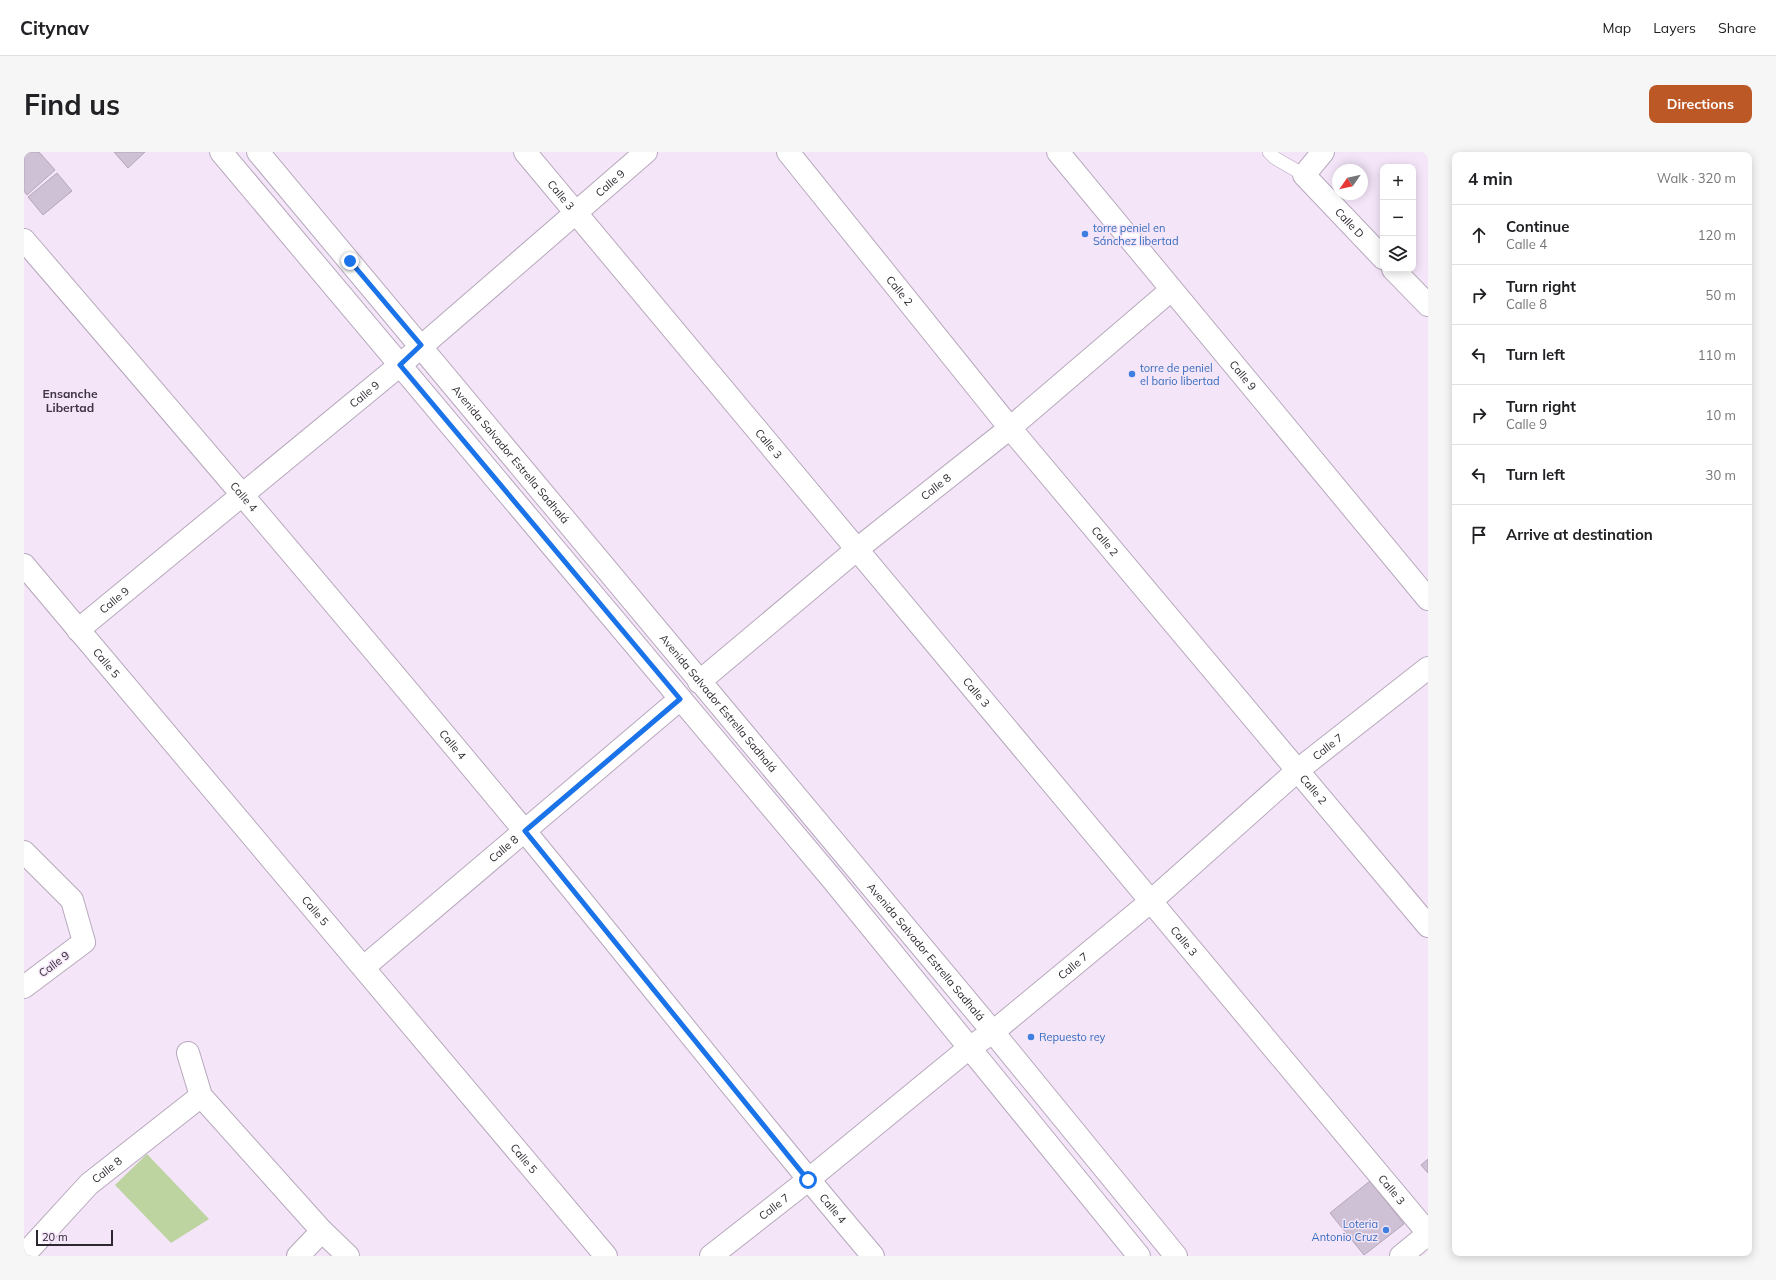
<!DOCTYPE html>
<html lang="en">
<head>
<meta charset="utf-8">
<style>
  :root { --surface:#fff; --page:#f6f6f6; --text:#202124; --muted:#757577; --line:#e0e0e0; --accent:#bc5726 }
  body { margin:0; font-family:Mulish,sans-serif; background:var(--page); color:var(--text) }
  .controls { position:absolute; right:12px; top:12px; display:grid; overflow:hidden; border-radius:8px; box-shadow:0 2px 10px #0003 }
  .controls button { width:36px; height:36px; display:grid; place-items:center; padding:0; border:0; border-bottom:1px solid var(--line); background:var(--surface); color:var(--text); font:20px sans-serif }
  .compass { position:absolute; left:1308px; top:12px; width:36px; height:36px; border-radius:50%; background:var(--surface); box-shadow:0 2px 10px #0003; rotate:236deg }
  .scale { position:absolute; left:12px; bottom:10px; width:77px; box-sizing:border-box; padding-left:4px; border:2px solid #2d282f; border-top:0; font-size:11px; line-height:14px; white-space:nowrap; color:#2d282f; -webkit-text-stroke:3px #f4e5f9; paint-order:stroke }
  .stop { position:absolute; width:12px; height:12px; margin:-9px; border:3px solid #1a73e8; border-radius:50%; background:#fff }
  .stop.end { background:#1a73e8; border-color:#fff; box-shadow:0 1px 4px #0008 }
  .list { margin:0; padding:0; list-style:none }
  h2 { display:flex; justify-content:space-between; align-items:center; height:52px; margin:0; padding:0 16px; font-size:17px }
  h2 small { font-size:13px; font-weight:400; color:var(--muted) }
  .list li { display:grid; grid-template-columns:26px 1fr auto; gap:12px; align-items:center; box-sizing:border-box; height:60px; padding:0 16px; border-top:1px solid var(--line) }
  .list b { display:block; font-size:15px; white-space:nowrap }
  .list p { margin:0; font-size:13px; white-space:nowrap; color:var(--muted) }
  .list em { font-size:13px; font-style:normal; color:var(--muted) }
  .icon { flex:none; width:22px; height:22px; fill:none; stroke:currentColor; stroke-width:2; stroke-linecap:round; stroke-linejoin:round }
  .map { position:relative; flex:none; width:1404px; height:1104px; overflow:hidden; border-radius:8px }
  header { display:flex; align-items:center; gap:24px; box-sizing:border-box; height:56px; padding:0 20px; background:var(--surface); border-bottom:1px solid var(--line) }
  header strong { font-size:19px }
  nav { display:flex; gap:22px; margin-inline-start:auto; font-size:14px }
  .intro { display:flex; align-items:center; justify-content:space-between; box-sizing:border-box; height:96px; padding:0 24px }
  h1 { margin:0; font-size:28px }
  .button { padding:10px 18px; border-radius:8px; background:var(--accent); color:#fff; font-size:14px; font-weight:700 }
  main { display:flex; gap:24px; padding:0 24px }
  aside { flex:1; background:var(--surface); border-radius:8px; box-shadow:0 2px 10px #0003 }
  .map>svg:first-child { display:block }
</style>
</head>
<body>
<header>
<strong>Citynav</strong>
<nav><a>Map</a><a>Layers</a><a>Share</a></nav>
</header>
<div class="intro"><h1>Find us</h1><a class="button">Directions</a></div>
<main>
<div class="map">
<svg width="1404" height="1104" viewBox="0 0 1404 1104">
  <rect width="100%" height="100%" fill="#f4e5f9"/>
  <path fill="#bdd4a1" d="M123,1002L185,1067L147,1091L91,1033Z"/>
  <path fill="#cfc1d5" stroke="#b4a6b9" d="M0,0H15L31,18L3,43L0,39Z
    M90,0H121L104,16Z
    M33,21L48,39L19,63L4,45Z
    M1404,1007V1021L1397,1013Z
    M1346,1029L1380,1072L1340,1103L1306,1061Z"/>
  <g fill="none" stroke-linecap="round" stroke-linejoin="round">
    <g stroke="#b7a9bc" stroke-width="14">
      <path id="lane" d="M1245,0L1251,6L1280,23"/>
    </g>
    <g stroke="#b7a9bc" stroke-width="24">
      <g id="street">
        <path id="s1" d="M501,0L1404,1081"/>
        <path id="s2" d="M764,0L986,276L1404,774"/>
        <path id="s3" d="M1034,0L1404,447"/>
        <path id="s4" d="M1299,0L1280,23L1359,106"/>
        <path id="s5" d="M0,88C168,283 335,479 499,677C616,819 730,964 849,1104"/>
        <path d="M1369,117L1404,153"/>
        <path id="s6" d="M0,413L582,1104"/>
        <path id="s7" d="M54,478L376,213L622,0"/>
        <path id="s8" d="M675,530L832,398L986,276L1147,138"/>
        <path d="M0,700L48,748L60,790L0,835"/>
        <path id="s9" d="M340,815L656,547"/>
        <path d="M164,901L177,944L298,1079L324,1104"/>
        <path id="s10" d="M0,1103L65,1032L177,944"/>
        <path d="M274,1104L298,1079"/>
        <path id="s11" d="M687,1104L784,1028L945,896L969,880L1126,750L1274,618L1404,516"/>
        <path d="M1377,1104L1404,1082"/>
      </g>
    </g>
    <g stroke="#b7a9bc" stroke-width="24">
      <g id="secondary">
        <path d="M197,0L808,727L1115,1104"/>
        <path id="s12" d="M234,0L969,880L1152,1104"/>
      </g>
    </g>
    <use href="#lane" stroke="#fff" stroke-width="13"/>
    <use href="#street" stroke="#fff" stroke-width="22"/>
    <use href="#secondary" stroke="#fff" stroke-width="22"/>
  </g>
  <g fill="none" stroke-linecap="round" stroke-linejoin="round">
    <path stroke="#1a73e8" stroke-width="5" d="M326,109L397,193L376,213L656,547L501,679L784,1028"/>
  </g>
  <g fill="#3f7fe0" stroke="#f4e5f9" stroke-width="1.5">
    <circle cx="1061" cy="82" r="4"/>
    <circle cx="1108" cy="222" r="4"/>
    <circle cx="1007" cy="885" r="4"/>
    <circle cx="1362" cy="1078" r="4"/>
  </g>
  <g text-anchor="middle" stroke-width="3" stroke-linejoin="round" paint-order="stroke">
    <g font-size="11" fill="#2d282f" stroke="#f4e5f9">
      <text dy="4" stroke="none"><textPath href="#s7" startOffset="695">Calle 9</textPath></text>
      <text dy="4" stroke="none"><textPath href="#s1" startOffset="56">Calle 3</textPath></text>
      <text dy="4" stroke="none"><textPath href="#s4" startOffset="96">Calle D</textPath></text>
      <text dy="4" stroke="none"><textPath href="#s2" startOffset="178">Calle 2</textPath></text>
      <text dy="4" stroke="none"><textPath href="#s3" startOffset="290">Calle 9</textPath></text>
      <text dy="4" stroke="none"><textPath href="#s7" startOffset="371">Calle 9</textPath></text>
      <text dy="4" stroke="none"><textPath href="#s1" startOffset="380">Calle 3</textPath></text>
      <text dy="4" stroke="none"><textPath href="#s12" startOffset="394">Avenida Salvador Estrella Sadhalá</textPath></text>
      <text dy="4" stroke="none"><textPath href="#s8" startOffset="307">Calle 8</textPath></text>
      <text dy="4" stroke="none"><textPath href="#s5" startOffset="338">Calle 4</textPath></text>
      <text dy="4" stroke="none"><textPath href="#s2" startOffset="502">Calle 2</textPath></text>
      <text dy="4" stroke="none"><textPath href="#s7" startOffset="47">Calle 9</textPath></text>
      <text dy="4" stroke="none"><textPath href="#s6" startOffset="128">Calle 5</textPath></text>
      <text dy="4" stroke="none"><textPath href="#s1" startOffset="704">Calle 3</textPath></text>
      <text dy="4" stroke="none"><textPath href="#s12" startOffset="718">Avenida Salvador Estrella Sadhalá</textPath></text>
      <text dy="4" stroke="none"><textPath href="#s5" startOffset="662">Calle 4</textPath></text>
      <text dy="4" stroke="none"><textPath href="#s11" startOffset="800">Calle 7</textPath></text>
      <text dy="4" stroke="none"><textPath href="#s2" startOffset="826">Calle 2</textPath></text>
      <text dy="4" stroke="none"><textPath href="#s9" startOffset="183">Calle 8</textPath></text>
      <text dy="4" stroke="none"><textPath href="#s6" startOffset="452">Calle 5</textPath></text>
      <text dy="4" stroke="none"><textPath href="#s1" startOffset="1028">Calle 3</textPath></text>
      <text dy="4" stroke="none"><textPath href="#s12" startOffset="1042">Avenida Salvador Estrella Sadhalá</textPath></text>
      <text transform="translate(30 812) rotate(-37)" y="4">Calle 9</text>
      <text dy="4" stroke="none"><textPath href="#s11" startOffset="464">Calle 7</textPath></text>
      <text dy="4" stroke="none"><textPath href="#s6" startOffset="776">Calle 5</textPath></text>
      <text dy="4" stroke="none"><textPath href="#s10" startOffset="119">Calle 8</textPath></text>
      <text dy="4" stroke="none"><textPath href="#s1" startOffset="1352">Calle 3</textPath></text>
      <text dy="4" stroke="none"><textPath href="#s11" startOffset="80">Calle 7</textPath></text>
      <text dy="4" stroke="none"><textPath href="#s5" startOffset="1262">Calle 4</textPath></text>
    </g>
    <g font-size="11" fill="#366cbe" stroke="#f4e5f9" text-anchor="start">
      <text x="1069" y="80">torre peniel en<tspan x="1069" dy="13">Sánchez libertad</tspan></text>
      <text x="1116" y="220">torre de peniel<tspan x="1116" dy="13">el bario libertad</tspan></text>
      <text x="1015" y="889">Repuesto rey</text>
      <text x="1354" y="1076" text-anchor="end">Loteria<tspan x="1354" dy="13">Antonio Cruz</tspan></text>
    </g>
    <g font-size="12" font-weight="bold" fill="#3f3444" stroke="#f4e5f9">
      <text x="46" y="246">Ensanche<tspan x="46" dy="14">Libertad</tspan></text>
    </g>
  </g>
</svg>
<div class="controls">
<button>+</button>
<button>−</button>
<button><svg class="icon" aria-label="layers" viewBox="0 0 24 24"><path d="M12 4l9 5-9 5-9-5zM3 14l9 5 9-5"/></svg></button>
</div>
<svg class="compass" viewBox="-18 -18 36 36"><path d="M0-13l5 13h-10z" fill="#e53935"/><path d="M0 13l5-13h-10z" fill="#757577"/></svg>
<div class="scale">20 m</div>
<div class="stop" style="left:784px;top:1028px"></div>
<div class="stop end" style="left:326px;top:109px"></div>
</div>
<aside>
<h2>4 min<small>Walk · 320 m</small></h2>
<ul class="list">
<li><svg class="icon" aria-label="ahead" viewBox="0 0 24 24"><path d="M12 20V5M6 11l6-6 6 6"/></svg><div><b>Continue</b><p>Calle 4</p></div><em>120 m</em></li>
<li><svg class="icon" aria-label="right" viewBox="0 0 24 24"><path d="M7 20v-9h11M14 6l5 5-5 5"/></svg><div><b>Turn right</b><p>Calle 8</p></div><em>50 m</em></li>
<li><svg class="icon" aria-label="left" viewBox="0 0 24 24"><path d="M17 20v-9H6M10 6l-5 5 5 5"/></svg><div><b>Turn left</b></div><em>110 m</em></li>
<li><svg class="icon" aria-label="right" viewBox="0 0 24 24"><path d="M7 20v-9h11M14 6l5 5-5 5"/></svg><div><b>Turn right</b><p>Calle 9</p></div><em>10 m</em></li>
<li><svg class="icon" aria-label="left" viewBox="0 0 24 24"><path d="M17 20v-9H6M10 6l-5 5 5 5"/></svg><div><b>Turn left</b></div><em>30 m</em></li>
<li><svg class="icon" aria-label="arrive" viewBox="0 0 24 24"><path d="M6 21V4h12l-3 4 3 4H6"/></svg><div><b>Arrive at destination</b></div></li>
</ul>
</aside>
</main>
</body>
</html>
